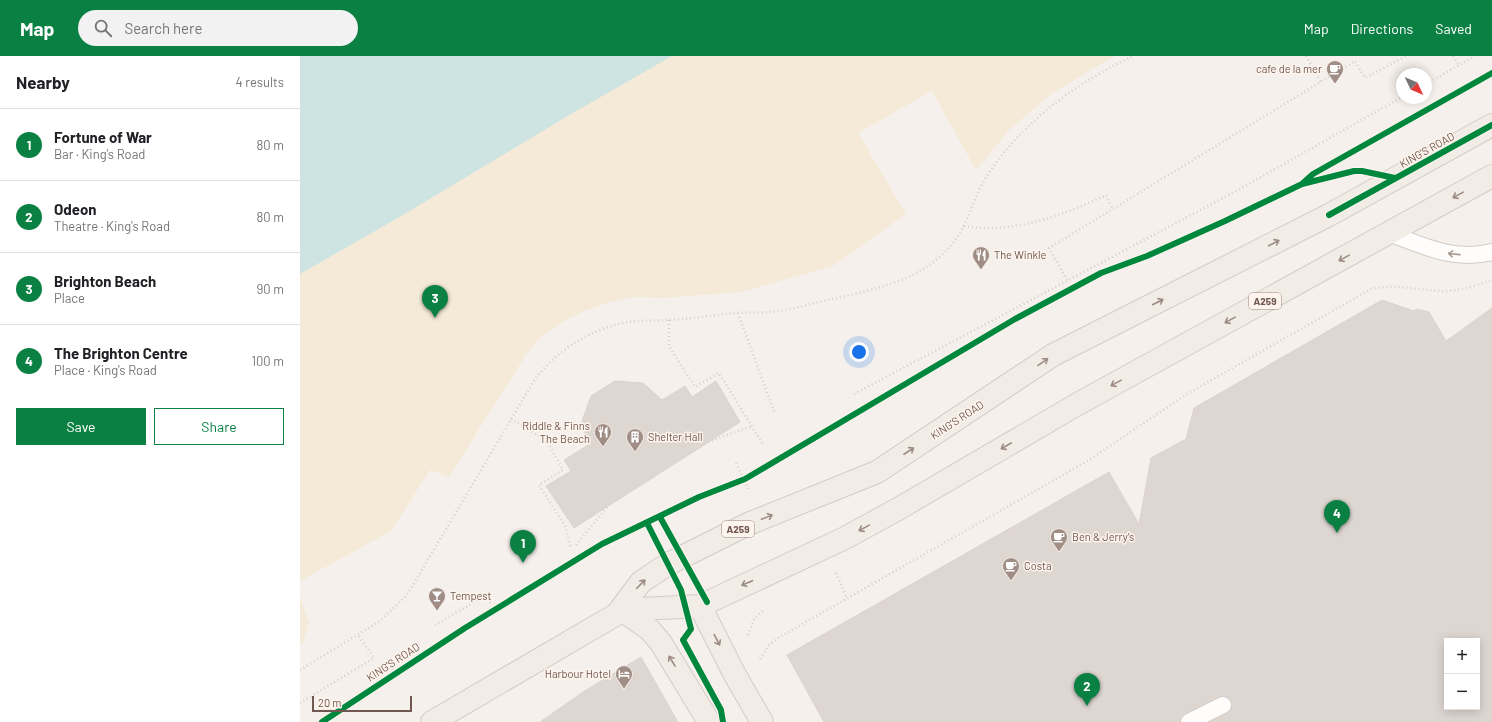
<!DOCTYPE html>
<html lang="en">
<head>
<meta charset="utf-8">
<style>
  :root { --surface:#fff; --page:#f2f2f2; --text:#202124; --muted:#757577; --line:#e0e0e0; --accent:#0b8043 }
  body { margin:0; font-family:Barlow,sans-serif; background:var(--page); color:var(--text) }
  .controls { position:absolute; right:12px; bottom:12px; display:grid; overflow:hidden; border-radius:0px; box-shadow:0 2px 10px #0003 }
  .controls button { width:36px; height:36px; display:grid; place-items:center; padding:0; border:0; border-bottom:1px solid var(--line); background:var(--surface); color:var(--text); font:20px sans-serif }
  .compass { position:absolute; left:1096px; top:12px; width:36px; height:36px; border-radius:50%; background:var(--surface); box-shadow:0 2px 10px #0003; rotate:134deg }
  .scale { position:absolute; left:12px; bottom:10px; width:100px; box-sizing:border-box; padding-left:4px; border:2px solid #70574f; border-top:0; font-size:11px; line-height:14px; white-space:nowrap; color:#70574f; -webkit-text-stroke:3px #fdf5ed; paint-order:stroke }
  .you { position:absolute; left:559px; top:296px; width:14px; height:14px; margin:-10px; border:3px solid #fff; border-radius:50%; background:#1a73e8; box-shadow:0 0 0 6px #1a73e833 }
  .badge { display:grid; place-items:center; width:26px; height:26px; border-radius:50%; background:var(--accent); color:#fff; font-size:13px; font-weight:700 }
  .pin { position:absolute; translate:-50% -33px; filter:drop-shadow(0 1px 2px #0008) }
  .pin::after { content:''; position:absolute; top:21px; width:14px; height:12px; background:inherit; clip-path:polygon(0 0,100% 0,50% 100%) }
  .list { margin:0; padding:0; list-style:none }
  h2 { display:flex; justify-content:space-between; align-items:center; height:52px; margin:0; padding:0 16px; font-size:17px }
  h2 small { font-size:13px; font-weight:400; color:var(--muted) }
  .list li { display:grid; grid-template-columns:26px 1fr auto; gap:12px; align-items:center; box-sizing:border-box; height:72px; padding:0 16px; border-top:1px solid var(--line) }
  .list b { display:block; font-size:15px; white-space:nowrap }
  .list p { margin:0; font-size:13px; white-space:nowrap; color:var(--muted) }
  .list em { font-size:13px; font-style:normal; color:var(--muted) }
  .actions { display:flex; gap:8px; padding:12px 16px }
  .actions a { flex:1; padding:9px 0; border:1px solid var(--accent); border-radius:0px; text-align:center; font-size:14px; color:var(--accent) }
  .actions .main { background:var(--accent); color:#fff }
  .icon { flex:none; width:22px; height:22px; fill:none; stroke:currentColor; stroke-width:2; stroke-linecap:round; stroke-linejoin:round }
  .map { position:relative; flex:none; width:1192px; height:666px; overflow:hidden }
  header { display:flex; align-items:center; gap:24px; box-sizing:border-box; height:56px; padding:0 20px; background:var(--accent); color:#fff }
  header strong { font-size:19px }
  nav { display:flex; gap:22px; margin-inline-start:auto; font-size:14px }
  .search { width:280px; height:36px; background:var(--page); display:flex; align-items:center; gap:10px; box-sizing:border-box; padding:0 14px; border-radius:22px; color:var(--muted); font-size:15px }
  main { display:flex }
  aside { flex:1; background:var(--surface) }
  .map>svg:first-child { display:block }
</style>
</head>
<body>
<header>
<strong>Map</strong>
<div class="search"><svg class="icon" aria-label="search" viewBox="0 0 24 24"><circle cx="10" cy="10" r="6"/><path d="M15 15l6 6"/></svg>Search here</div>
<nav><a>Map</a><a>Directions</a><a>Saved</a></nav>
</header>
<main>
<aside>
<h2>Nearby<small>4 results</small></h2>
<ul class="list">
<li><span class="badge">1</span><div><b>Fortune of War</b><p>Bar · King's Road</p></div><em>80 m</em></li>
<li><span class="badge">2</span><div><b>Odeon</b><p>Theatre · King's Road</p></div><em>80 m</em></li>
<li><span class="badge">3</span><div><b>Brighton Beach</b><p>Place</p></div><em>90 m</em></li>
<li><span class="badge">4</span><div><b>The Brighton Centre</b><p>Place · King's Road</p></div><em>100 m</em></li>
</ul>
<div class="actions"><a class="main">Save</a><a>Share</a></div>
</aside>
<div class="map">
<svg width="1192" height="666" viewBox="0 0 1192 666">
  <rect width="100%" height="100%" fill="#f5f0eb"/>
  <path fill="#f4ead7" d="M325,0H814L751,38L710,73L676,114L632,35L558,77L606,158L533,210L441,236L363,242L333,241L314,245L284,255L257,269L239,283L227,297L149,421L130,414L91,475L0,525V199Z
    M0,542L9,567L3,586L0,588Z"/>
  <path fill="#cee4e3" d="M0,0H372L271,58L103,159L0,218Z"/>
  <path fill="#ded6d1" stroke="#ddd3ce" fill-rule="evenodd" d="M1082,244L1114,255L1116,253L1129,256L1146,285L1192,252V666H910L931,654V644L923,640L885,658L881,661L880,666H524L487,599L809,416L839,468L851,402L886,383L894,352ZM1147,585H1177V651H1147Z
    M315,325L343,327L362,344L385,330L392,341L416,325L440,366L274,472L246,430L271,415L264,404L288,389L282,365L291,340Z
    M341,601L378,666H240L283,636Z"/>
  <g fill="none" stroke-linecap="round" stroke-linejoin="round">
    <g stroke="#d2ccc7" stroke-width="18">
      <path id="service" d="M1089,177C1123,190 1156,206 1192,196
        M889,666L923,649"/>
    </g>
    <g stroke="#d3cbc7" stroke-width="24">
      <path id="primary" d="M400,550L435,619L462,666
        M326,557L350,574L361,587L409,666
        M317,558L341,553L400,550L545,482L598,453L776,349L1192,120
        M132,666L317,558L341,526L368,508L448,468L577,416L753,299L1029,159L1192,69"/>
    </g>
    <path stroke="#d6cfcb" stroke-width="2.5" stroke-dasharray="1 3" stroke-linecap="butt" d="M1006,0L1021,26
      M1153,0L1159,9
      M1126,28L1175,0
      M664,170C713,178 762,160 806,139L813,154
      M767,224L749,192L1055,5L1065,22L1106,0
      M438,257L475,358
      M369,264V290L395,331L419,317L464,390
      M554,338L940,133L1102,41
      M211,363L247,385L263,414L239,429L265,470L271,492
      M408,386L452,370
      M436,407L450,436
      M276,489L309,449
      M536,517L547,542
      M135,569L183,541L191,547
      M448,579L454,563L464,554
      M460,603L469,589L478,582L789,404L887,338L1071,233C1096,227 1120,235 1145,235C1160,235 1176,229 1190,225
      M0,614L80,565L107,539L235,323C259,293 290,273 328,266C341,264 355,265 368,264C391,263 414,259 437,257C448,256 459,257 469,256C487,255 505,249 523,245C550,239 580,233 606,222C630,212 653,193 664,169C672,153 677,135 687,120C719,69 779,24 834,0
      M0,647L74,602L58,579"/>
    <use href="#service" stroke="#fefdfc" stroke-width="16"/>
    <use href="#primary" stroke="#f1ece6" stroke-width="22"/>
    <g stroke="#fdf5ed" stroke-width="8">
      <path id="cycleway" d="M1003,127L1013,118L1192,17
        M1029,159L1192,69
        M360,461L407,546
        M347,467L381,534L391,573L383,584L421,654L423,666
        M22,666L165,572L302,488L399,441L445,423L715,263L801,217L847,200L925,165L1002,128L1054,115H1062L1095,122"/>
    </g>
    <use href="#cycleway" stroke="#00873e" stroke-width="6"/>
  </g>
  <defs><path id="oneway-shaft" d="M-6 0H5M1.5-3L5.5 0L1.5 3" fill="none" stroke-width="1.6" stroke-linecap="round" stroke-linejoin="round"/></defs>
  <g stroke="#9d8b84">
    <use href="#oneway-shaft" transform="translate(1158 139) rotate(151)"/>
    <use href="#oneway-shaft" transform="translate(974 187) rotate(-27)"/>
    <use href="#oneway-shaft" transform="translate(1044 202) rotate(151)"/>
    <use href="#oneway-shaft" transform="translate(858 246) rotate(-27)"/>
    <use href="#oneway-shaft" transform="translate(930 264) rotate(151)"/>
    <use href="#oneway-shaft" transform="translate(743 306) rotate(-35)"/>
    <use href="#oneway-shaft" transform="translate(816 327) rotate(151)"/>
    <use href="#oneway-shaft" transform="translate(706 390) rotate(150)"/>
    <use href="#oneway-shaft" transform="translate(609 395) rotate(-33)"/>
    <use href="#oneway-shaft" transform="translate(467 461) rotate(-22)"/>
    <use href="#oneway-shaft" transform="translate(564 472) rotate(151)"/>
    <use href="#oneway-shaft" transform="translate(447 527) rotate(157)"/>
    <use href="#oneway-shaft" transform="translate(341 528) rotate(-46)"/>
    <use href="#oneway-shaft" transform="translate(417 584) rotate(63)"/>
    <use href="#oneway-shaft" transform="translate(372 605) rotate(-121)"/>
  </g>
  <use stroke="#a99994" href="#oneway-shaft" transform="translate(1154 198) rotate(-174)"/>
  <defs>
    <g id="cafe-pin" transform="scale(0.9)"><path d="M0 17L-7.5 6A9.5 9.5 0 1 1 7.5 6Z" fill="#9f8d86" stroke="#fdf5ed"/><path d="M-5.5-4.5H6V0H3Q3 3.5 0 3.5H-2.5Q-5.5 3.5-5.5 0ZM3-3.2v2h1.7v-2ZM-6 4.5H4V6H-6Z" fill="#fff"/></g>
    <g id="restaurant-pin" transform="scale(0.9)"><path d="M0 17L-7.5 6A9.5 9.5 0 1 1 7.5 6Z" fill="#9f8d86" stroke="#fdf5ed"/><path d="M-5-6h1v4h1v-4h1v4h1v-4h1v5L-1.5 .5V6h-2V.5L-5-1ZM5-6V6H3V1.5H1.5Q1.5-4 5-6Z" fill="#fff"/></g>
    <g id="building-pin" transform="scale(0.9)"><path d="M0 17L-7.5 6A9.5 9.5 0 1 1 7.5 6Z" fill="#9f8d86" stroke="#fdf5ed"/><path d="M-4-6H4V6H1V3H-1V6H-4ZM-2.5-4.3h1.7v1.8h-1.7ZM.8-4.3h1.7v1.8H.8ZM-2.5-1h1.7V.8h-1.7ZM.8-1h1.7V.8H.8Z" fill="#fff"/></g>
    <g id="bar-pin" transform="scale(0.9)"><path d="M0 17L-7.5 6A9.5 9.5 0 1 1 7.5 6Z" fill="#9f8d86" stroke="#fdf5ed"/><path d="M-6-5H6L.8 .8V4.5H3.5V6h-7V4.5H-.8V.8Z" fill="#fff"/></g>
    <g id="hotel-pin" transform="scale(0.9)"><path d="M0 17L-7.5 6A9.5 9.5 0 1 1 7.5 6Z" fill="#9f8d86" stroke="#fdf5ed"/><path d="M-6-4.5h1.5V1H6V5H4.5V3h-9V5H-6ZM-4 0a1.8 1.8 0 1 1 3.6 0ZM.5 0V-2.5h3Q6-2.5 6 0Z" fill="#fff"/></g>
  </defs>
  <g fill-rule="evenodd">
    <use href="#cafe-pin" x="1035" y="13"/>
    <use href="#restaurant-pin" x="681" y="199"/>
    <use href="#restaurant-pin" x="303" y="376"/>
    <use href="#building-pin" x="335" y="381"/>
    <use href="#cafe-pin" x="759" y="481"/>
    <use href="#cafe-pin" x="711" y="510"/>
    <use href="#bar-pin" x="137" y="540"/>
    <use href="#hotel-pin" x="324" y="618"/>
  </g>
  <g text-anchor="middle" stroke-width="3" stroke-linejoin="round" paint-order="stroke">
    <g fill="#fdf5ed" stroke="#9a867e" stroke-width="1">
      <rect x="949" y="237" width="32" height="16" rx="3"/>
      <rect x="422" y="465" width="32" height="16" rx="3"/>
    </g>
    <g font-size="10" font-weight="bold" fill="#70574f">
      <text x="965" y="249">A259</text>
      <text x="438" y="477">A259</text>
    </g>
    <g font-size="11" fill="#70574f" stroke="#fdf5ed" text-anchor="start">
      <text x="1022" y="17" text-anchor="end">cafe de la mer</text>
      <text x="694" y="203">The Winkle</text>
      <text x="290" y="374" text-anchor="end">Riddle &amp; Finns<tspan x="290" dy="13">The Beach</tspan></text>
      <text x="348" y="385">Shelter Hall</text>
      <text x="772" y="485">Ben &amp; Jerry's</text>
      <text x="724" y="514">Costa</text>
      <text x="150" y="544">Tempest</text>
      <text x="311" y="622" text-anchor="end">Harbour Hotel</text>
    </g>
    <g font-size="11" fill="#70574f" stroke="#fdf5ed">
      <text transform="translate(1127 94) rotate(-29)" y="4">KING'S ROAD</text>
      <text transform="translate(657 364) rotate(-33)" y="4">KING'S ROAD</text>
      <text transform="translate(93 606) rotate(-33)" y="4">KING'S ROAD</text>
    </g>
  </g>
</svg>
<div class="controls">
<button>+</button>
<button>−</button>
</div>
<svg class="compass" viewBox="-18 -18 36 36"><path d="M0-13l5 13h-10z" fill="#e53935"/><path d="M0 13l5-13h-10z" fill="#757577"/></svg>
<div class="scale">20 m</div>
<div class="you"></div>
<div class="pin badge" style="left:223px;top:507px">1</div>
<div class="pin badge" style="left:787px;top:650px">2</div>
<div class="pin badge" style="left:135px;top:262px">3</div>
<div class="pin badge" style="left:1037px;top:477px">4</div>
</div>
</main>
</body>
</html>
